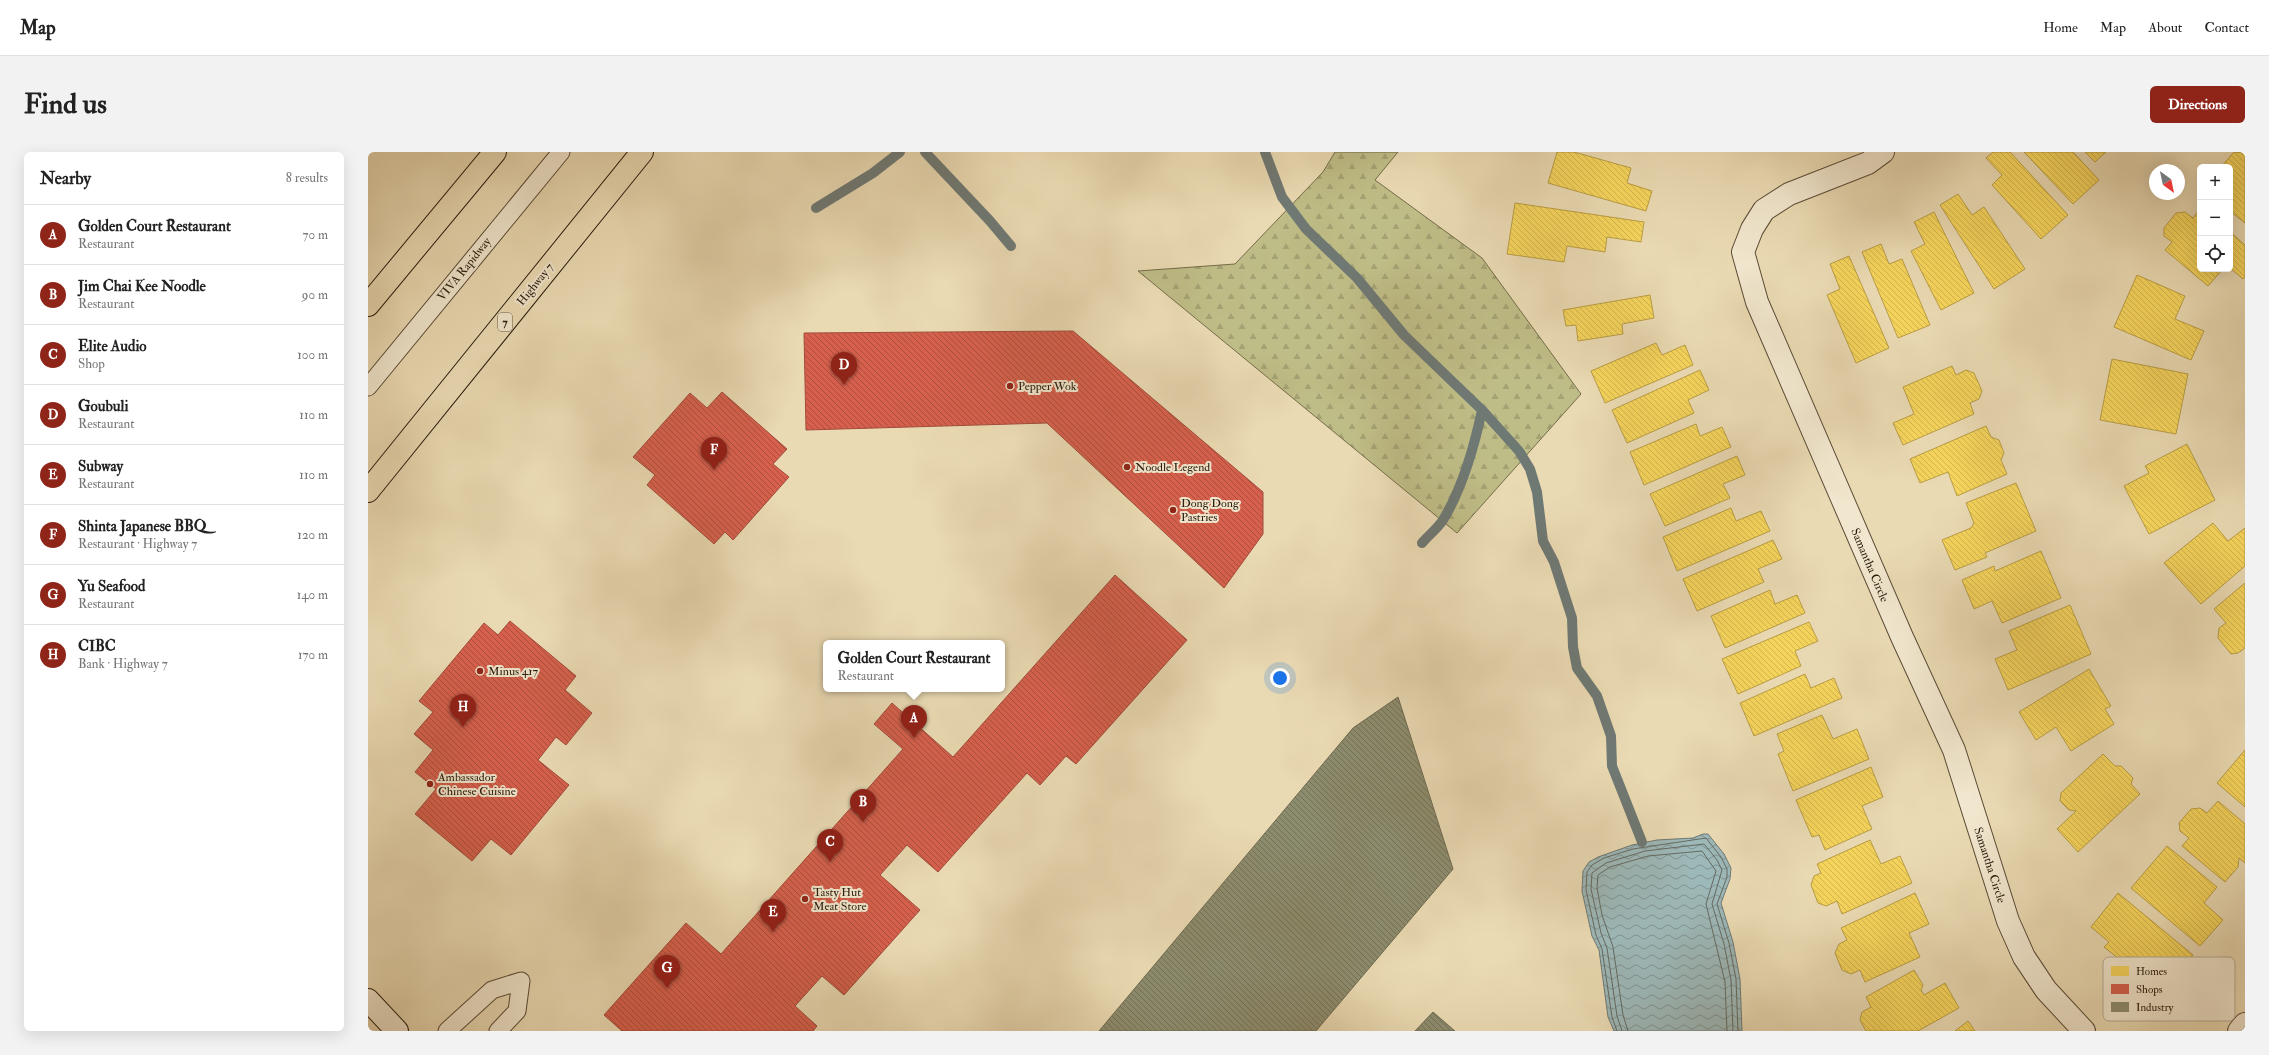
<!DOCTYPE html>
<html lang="en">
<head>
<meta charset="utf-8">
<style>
  :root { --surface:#fff; --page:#f2f2f2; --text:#222; --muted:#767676; --line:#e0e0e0; --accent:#8f2418 }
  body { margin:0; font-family:"IM FELL Double Pica",serif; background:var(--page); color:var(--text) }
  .controls { position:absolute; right:12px; top:12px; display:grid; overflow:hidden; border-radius:6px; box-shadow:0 4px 16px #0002 }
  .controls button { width:36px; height:36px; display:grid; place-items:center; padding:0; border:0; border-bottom:1px solid var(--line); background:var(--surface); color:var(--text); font:20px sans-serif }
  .compass { position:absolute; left:1781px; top:12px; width:36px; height:36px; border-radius:50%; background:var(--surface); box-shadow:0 4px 16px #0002; rotate:147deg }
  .you { position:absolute; left:912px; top:526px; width:14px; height:14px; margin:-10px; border:3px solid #fff; border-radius:50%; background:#1a73e8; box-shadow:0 0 0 6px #1a73e833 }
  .badge { display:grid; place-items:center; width:26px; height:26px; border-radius:50%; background:var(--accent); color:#fff; font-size:13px; font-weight:700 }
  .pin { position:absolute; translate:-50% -33px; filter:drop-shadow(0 1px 2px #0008) }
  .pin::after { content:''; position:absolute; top:21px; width:14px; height:12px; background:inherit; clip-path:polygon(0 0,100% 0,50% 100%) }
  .popup { position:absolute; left:455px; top:488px; width:182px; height:52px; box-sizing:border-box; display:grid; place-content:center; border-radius:6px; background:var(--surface); filter:drop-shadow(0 1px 3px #0005); font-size:13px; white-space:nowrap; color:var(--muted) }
  .popup b { font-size:15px; color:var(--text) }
  .popup::after { content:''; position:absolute; left:50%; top:100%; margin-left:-8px; border:8px solid transparent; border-top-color:var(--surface) }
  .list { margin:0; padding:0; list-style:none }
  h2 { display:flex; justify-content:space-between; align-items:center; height:52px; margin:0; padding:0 16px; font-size:17px }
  h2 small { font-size:13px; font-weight:400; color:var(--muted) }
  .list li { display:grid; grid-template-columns:26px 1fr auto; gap:12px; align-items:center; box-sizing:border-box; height:60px; padding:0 16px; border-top:1px solid var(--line) }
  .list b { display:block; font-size:15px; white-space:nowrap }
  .list p { margin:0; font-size:13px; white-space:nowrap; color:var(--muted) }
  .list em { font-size:13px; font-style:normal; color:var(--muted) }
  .icon { flex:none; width:22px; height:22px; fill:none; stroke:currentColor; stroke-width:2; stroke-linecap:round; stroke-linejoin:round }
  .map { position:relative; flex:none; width:1877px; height:879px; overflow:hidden; border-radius:6px }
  header { display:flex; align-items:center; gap:24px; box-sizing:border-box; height:56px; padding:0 20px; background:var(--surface); border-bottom:1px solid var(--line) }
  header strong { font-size:19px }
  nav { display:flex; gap:22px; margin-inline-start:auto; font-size:14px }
  .intro { display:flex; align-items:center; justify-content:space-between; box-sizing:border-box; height:96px; padding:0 24px }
  h1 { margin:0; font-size:28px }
  .button { padding:10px 18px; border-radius:6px; background:var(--accent); color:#fff; font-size:14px; font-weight:700 }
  main { display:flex; gap:24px; padding:0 24px }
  aside { flex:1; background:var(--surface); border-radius:6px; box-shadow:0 4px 16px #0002 }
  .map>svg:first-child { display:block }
</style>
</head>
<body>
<header>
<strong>Map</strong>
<nav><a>Home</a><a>Map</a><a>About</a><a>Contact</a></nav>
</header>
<div class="intro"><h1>Find us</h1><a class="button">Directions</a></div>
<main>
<aside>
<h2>Nearby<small>8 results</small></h2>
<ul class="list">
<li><span class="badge">A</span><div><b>Golden Court Restaurant</b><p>Restaurant</p></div><em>70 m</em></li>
<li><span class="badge">B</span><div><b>Jim Chai Kee Noodle</b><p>Restaurant</p></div><em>90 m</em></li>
<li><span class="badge">C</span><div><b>Elite Audio</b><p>Shop</p></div><em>100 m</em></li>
<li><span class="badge">D</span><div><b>Goubuli</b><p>Restaurant</p></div><em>110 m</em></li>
<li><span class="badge">E</span><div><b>Subway</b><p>Restaurant</p></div><em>110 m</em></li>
<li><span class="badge">F</span><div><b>Shinta Japanese BBQ</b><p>Restaurant · Highway 7</p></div><em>120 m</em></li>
<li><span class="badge">G</span><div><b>Yu Seafood</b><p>Restaurant</p></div><em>140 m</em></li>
<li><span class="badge">H</span><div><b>CIBC</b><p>Bank · Highway 7</p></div><em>170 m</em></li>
</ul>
</aside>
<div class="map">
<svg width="1877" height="879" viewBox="0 0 1877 879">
  <defs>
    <pattern id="forest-firs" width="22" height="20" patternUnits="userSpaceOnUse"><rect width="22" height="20" fill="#bfbd87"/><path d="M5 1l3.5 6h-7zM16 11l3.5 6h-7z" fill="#a4a273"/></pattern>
    <pattern id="water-waves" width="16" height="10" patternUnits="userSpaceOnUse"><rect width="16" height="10" fill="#9db8b8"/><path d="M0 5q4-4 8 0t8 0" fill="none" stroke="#809594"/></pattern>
    <pattern id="homes-back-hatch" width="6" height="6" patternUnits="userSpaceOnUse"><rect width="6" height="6" fill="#f6d55c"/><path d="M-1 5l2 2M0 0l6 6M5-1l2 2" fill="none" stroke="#d3b64f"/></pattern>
    <pattern id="shops-back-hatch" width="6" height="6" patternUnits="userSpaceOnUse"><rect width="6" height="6" fill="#d6604d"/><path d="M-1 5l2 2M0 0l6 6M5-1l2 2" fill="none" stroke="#ae4e3e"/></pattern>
    <pattern id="industry-back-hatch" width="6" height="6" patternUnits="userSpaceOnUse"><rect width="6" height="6" fill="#8c8c6e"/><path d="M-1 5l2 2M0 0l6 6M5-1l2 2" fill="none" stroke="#737259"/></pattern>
  </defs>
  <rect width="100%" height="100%" fill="#eadab3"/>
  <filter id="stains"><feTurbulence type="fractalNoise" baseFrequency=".005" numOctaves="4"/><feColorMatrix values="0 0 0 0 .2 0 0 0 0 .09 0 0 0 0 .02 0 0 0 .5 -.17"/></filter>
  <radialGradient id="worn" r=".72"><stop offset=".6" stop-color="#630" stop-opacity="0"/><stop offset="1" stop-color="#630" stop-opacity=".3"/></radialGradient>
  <path fill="url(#forest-firs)" stroke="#746c4a" d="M967,0H1030L1007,28L1114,106L1213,242L1089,381L770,119L867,112L955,20Z"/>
  <path fill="url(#water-waves)" stroke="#6f7974" d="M1335,682H1340L1356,702L1363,716L1362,727L1353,751L1365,790L1372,827L1374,879H1246L1240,865L1231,798L1224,784L1214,739L1215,719L1221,710L1230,705L1264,693L1289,688L1325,686Z"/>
  <path fill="url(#homes-back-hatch)" stroke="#b99d44" d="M1189,0H1206L1263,16L1259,31L1284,39L1278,59L1180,31Z
    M1625,0H1642L1700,63L1673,87L1624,33L1634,23L1618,6Z
    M1656,0H1705L1731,28L1705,52Z
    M1717,0H1738L1727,10Z
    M1866,0L1877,1V71L1862,59V15H1853Z
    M1590,42L1604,63L1616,55L1657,117L1626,137L1572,53Z
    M1147,51L1276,70L1273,90L1239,85L1237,100L1199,94L1196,110L1139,102Z
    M1832,57V117H1855L1840,134L1797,98L1804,90L1796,84V76L1808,61L1817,60L1825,66Z
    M1566,60L1606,141L1573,158L1543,99L1557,92L1546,70Z
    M1862,80L1877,93V125L1875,127L1862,116Z
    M1513,92L1521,112L1534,107L1562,173L1530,186L1494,100Z
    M1481,104L1521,196L1488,211L1459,143L1472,137L1462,112Z
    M1769,123L1817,144L1807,167L1836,179L1823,208L1746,175Z
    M1282,143L1286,166L1254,172L1255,182L1210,189L1208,173L1198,174L1195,158Z
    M1288,191L1294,203L1317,193L1325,213L1237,251L1223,219Z
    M1744,207L1820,222L1808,282L1732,268Z
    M1584,214L1588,223L1598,218L1606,221L1614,239L1611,247L1602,251L1606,262L1535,293L1525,271L1546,262L1535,235Z
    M1332,218L1341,238L1320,248L1326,261L1259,291L1244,258Z
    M1328,272L1332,284L1354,275L1363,295L1276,333L1262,300Z
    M1618,274L1623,285L1631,288L1636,301L1633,308L1639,322L1589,344L1580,320L1552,331L1542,307Z
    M1819,292L1847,348L1781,382L1756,334L1781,321L1777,314Z
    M1369,304L1377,323L1355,332L1362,346L1297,374L1282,342Z
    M1648,331L1668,379L1617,401L1619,405L1587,418L1574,388L1603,376L1606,371L1598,351Z
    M1363,356L1368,369L1393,359L1402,379L1309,419L1295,385Z
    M1845,371L1860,389L1877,376V414L1833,452L1796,411Z
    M1405,388L1414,407L1390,417L1396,430L1329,459L1315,427Z
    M1673,399L1693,446L1634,471L1624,449L1606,457L1594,428L1626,414L1627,419Z
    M1877,431V496L1870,501L1863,502L1850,486L1851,476L1858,471L1846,457Z
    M1402,438L1407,452L1429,443L1437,461L1357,496L1343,464Z
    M1702,453L1723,502L1640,538L1627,507L1649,498L1641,479Z
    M1441,470L1450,489L1427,499L1433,514L1370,542L1354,507Z
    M1721,517L1743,554L1737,557L1746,572L1703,599L1688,575L1668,588L1651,560Z
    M1437,522L1443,536L1466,526L1474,546L1386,584L1372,551Z
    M1454,563L1465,587L1489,577L1501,607L1425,639L1410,602L1416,599L1409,582Z
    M1877,598V655L1849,631Z
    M1735,602L1747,614H1753L1765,626L1763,632L1772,642L1710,700L1689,677L1708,659L1701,658L1692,649L1693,641Z
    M1503,615L1515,645L1494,654L1504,677L1457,698L1451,683L1444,685L1428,648Z
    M1850,649L1877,672V711L1871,706L1870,715L1857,730L1814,694L1821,686L1812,679L1811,671L1823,657L1832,656L1839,661Z
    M1502,688L1513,712L1532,704L1544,731L1474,762L1469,749L1458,754L1450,751L1443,733L1446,724L1453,721L1449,712Z
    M1799,694L1849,735L1836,751L1855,768L1832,794L1763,736Z
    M1547,741L1561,772L1541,781L1552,805L1497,830L1492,818L1483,822L1474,818L1467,801L1471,792L1479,788L1473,776Z
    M1750,741L1825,803L1802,832L1779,814L1776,818L1760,804L1755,810L1736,795L1741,790L1723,775Z
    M1546,818L1555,833L1553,838L1556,843L1577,831L1591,856L1550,879H1498L1492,868L1494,860L1503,855L1498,845Z
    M1600,869L1607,879H1587Z"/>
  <path fill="url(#shops-back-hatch)" stroke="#a24b3a" d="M705,179L895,340V382L856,436L679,271L438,278L436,181Z
    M354,240L419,297L405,312L421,325L365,388L357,380L346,392L279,333L287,323L265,305L322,241L339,256Z
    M747,423L819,488L708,612L698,604L672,633L659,621L570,720L539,693L512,723L552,758L476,843L454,824L427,854L449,874L445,879H254L236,863L318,771L353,802L535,597L506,572L524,551L585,605Z
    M142,469L208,524L197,538L224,561L198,593L188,585L170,608L201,633L143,703L123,687L104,709L47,662L68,637L47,620L65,598L46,582L65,560L51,549L116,471L130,483Z"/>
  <path fill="url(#industry-back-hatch)" stroke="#6f6a51" d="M1030,545L1085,717L948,879H731L985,576Z
    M1065,860L1087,879H1047Z"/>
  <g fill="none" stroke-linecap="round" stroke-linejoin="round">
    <path stroke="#646a62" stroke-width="1" d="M1249,879L1244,865L1234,797L1228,783L1218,738L1219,720L1224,713L1236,706L1265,697L1338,686L1353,705L1359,717V725L1349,752L1361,791L1368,827L1370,879
      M1254,879L1249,864L1239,796L1233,781L1223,737L1224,721L1238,711L1277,699L1336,692L1349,708L1354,718L1344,752L1356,792L1363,828L1365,879
      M1260,879L1255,863L1245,795L1234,763L1229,736L1230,723L1242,715L1280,704L1334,699L1348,719L1338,752L1357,830L1359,879"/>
    <path stroke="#6f7974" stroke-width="10" d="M557,0L622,69L643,94
      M897,0L914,45L938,77L989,126L1036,183L1115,259L1151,299L1162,317L1169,340L1175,389L1186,410L1204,466L1205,495L1209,516L1229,544L1243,584L1244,614L1274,690
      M448,56L505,21L532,0
      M1054,391C1060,384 1069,377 1075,368C1095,335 1106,296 1114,258"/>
    <g stroke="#5a4b36" stroke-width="19">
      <path id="lane" d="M0,235L193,0
        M79,879L124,838L153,829L149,859L130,879"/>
    </g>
    <g stroke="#5a4b36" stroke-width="24">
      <path id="street" d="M1515,0L1500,11L1421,42L1396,58L1384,77L1375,100L1389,150L1534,485L1586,598L1640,769L1656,805L1678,838L1716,879
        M1871,879L1877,872"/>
    </g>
    <g stroke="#2a1b0d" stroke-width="24">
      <path id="secondary" d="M0,848L29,879"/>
    </g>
    <g stroke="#2a1b0d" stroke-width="24">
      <path id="primary" d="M0,153L127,0
        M0,339L274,0"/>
    </g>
    <use href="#lane" stroke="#f1e7ce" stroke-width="17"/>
    <use href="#street" stroke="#f1e7ce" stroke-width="22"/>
    <use href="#secondary" stroke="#f1e7ce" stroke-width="22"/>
    <use href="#primary" stroke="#eadab3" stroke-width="22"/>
  </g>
  <g fill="#8f2418" stroke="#f1e7ce" stroke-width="1.5">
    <circle cx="642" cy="234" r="4"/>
    <circle cx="759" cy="315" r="4"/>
    <circle cx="805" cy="358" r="4"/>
    <circle cx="112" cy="519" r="4"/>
    <circle cx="62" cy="632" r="4"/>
    <circle cx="437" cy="747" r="4"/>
  </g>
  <g text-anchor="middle" stroke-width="4" stroke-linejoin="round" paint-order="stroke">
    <rect fill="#f1e7ce" stroke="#665847" stroke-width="1" x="130" y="161" width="14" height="18" rx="3"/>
    <g font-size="11" font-weight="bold" fill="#2a1b0d">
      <text x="137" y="174">7</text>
    </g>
    <g font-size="12" fill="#2a1b0d" stroke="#f1e7ce">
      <text transform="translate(96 117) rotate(-51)" y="4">VIVA Rapidway</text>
      <text transform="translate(167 132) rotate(-51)" y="4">Highway 7</text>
      <text transform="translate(1502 413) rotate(67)" y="4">Samantha Circle</text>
      <text transform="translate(1622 713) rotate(72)" y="4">Samantha Circle</text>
    </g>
    <g font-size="12" fill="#2a1b0d" stroke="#f1e7ce" text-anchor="start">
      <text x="650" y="238">Pepper Wok</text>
      <text x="767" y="319">Noodle Legend</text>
      <text x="813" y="355">Dong Dong<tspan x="813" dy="14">Pastries</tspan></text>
      <text x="120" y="523">Minus 417</text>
      <text x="70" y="629">Ambassador<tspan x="70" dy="14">Chinese Cuisine</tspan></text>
      <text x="445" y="744">Tasty Hut<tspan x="445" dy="14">Meat Store</tspan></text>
    </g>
  </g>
  <rect x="1735" y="805" width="132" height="64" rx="6" fill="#f1e7ce" stroke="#b5aa94" stroke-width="1"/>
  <rect x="1743" y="814" width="18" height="10" fill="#f6d55c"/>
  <rect x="1743" y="832" width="18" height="10" fill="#d6604d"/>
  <rect x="1743" y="850" width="18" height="10" fill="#8c8c6e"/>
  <g font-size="11" fill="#2a1b0d">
    <text x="1768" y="823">Homes</text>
    <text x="1768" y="841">Shops</text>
    <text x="1768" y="859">Industry</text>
  </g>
  <rect width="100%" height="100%" filter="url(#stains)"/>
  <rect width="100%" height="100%" fill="url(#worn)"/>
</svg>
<div class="controls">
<button>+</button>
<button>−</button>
<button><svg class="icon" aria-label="locate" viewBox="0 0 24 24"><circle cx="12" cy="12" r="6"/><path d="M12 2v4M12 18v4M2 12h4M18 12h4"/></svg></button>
</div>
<svg class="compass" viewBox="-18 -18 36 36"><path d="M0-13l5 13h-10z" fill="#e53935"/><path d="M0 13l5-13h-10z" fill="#767676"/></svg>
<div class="you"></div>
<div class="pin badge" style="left:546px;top:586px">A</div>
<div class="popup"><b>Golden Court Restaurant</b>Restaurant</div>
<div class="pin badge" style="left:495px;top:670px">B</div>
<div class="pin badge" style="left:462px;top:710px">C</div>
<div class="pin badge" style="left:476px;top:233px">D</div>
<div class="pin badge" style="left:405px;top:780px">E</div>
<div class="pin badge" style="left:346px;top:318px">F</div>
<div class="pin badge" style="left:299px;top:836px">G</div>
<div class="pin badge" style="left:95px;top:575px">H</div>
</div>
</main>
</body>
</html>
